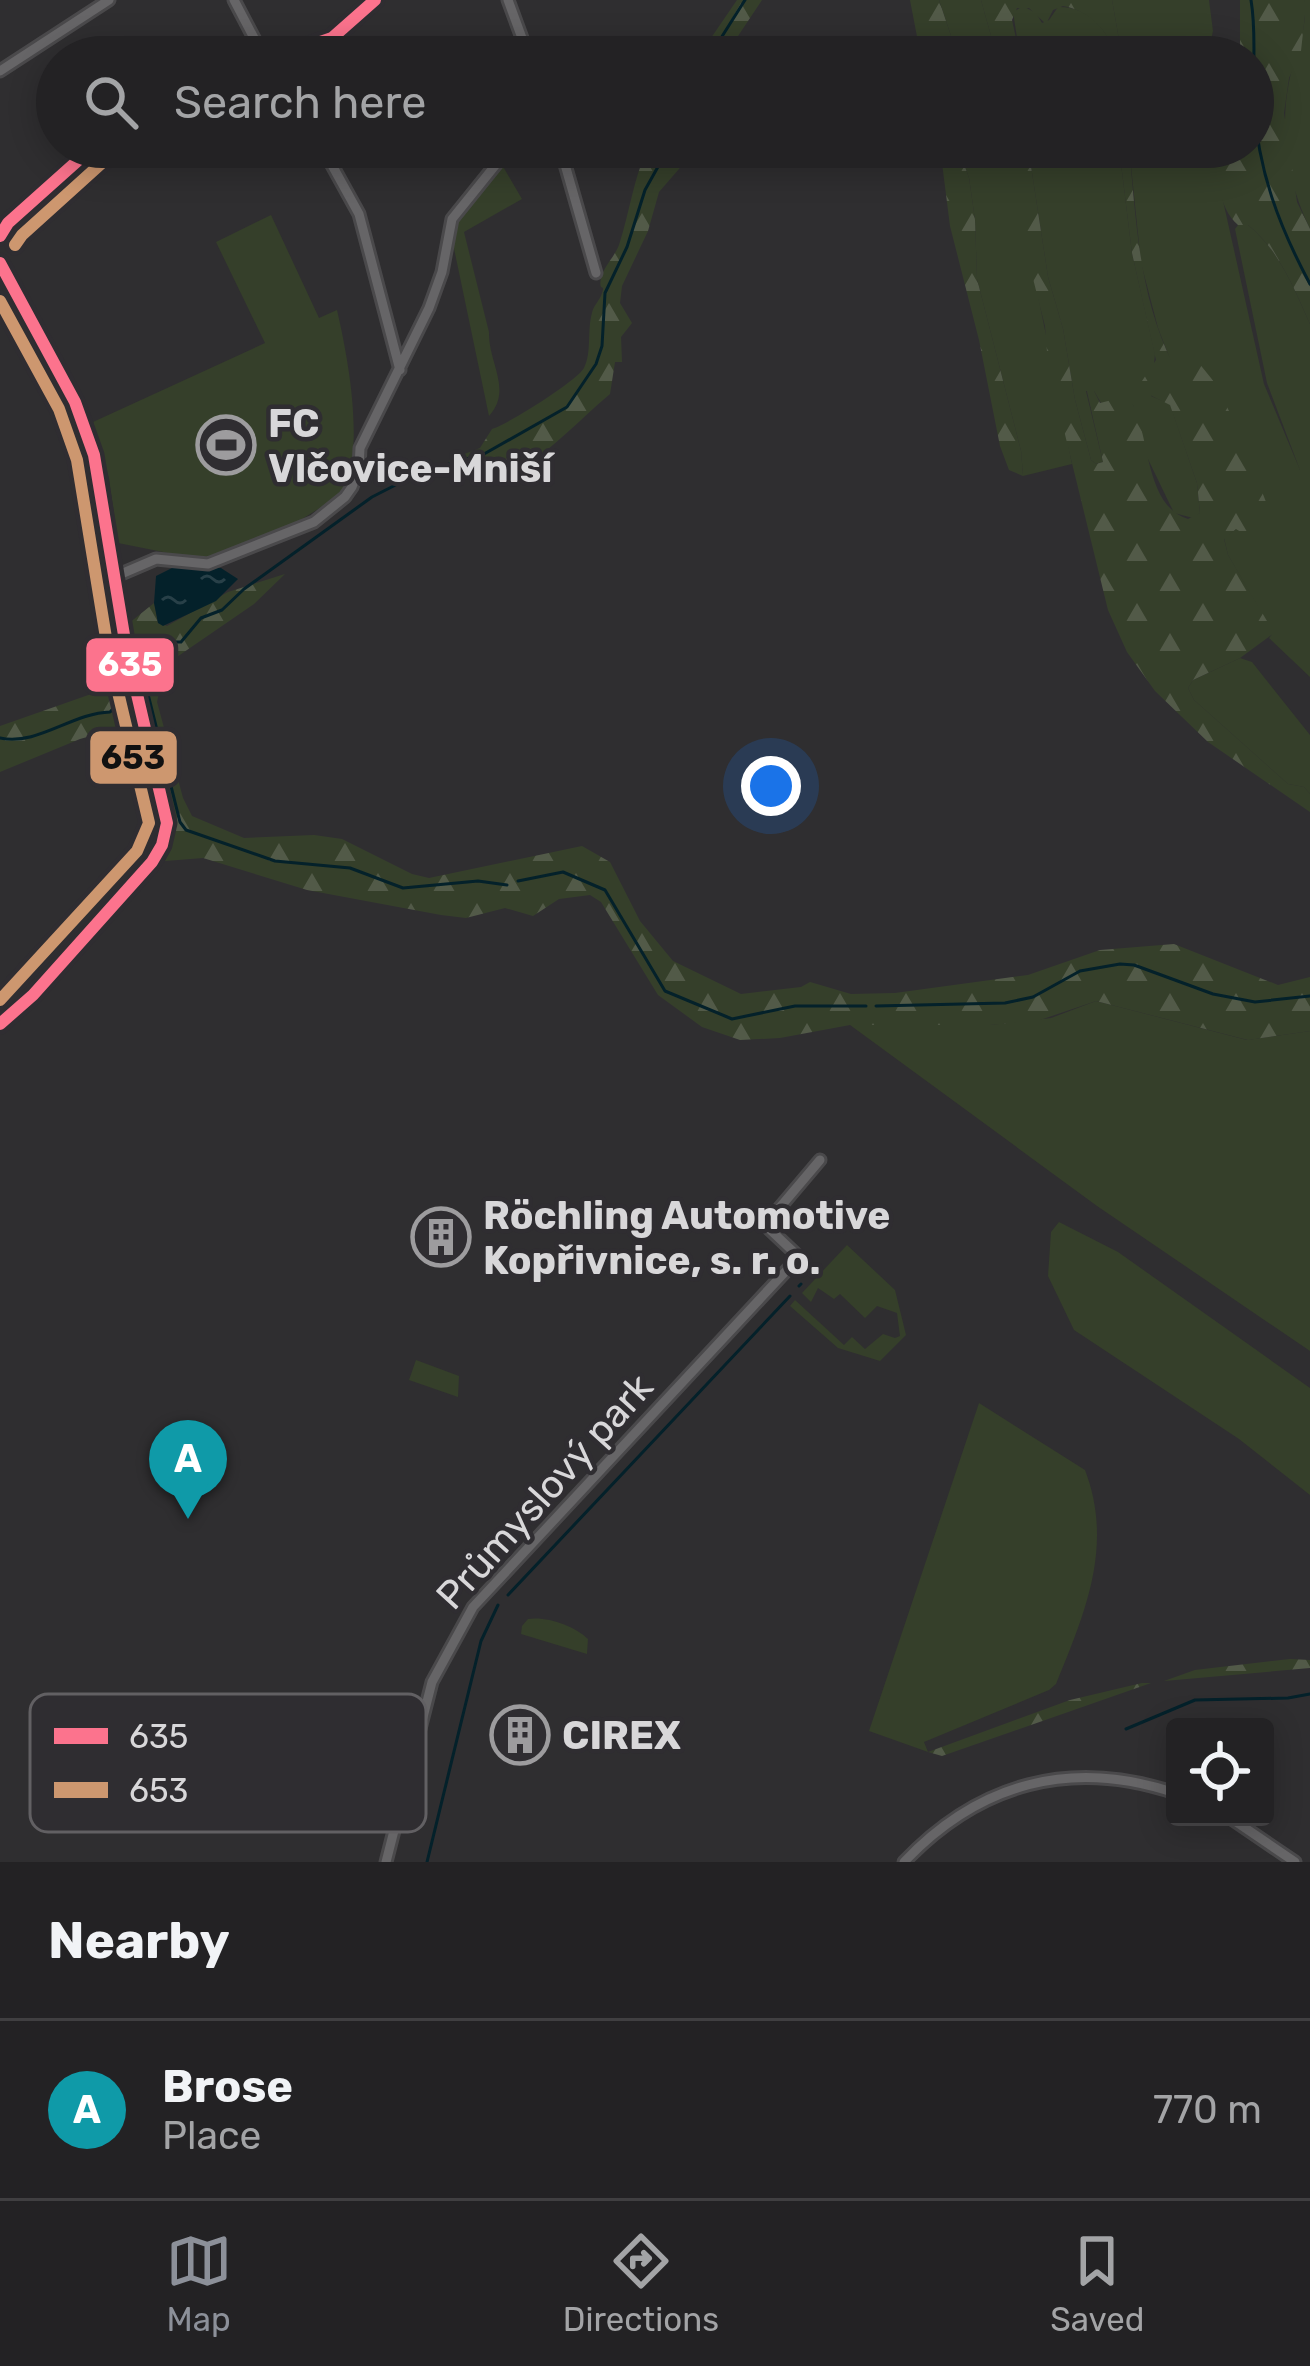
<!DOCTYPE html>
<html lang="en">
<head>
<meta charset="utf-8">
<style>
  :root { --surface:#232224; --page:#2f2f31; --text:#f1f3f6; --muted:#a3a4a6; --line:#403f41; --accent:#8c9099 }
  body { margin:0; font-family:Rubik,sans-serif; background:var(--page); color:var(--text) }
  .controls { position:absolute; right:36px; bottom:36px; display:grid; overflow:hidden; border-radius:12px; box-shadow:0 6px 30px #0003 }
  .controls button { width:108px; height:108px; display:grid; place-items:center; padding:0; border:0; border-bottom:3px solid var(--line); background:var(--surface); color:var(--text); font:60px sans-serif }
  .you { position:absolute; left:771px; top:786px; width:42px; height:42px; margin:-30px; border:9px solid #fff; border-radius:50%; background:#1a73e8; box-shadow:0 0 0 18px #1a73e833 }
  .badge { display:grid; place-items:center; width:78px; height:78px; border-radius:50%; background:var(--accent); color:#fff; font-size:39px; font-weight:700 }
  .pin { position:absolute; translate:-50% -99px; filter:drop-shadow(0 3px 6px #0008) }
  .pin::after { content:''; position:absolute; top:63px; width:42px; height:36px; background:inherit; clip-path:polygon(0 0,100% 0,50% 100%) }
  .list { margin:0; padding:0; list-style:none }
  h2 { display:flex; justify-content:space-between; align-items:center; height:156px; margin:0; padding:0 48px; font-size:51px }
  h2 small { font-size:39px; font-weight:400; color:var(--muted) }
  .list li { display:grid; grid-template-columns:78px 1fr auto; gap:36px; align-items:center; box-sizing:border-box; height:180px; padding:0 48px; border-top:3px solid var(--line) }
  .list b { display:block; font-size:45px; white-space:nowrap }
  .list p { margin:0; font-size:39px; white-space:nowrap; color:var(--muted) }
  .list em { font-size:39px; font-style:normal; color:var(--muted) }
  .icon { flex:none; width:66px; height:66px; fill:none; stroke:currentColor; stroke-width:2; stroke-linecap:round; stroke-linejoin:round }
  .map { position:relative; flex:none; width:1310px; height:1862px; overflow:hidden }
  .search { position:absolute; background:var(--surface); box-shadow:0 6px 30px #0003; left:36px; right:36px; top:36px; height:132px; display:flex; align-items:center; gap:30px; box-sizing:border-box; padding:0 42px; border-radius:66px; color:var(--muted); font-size:45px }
  .sheet { height:336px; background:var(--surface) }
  nav { display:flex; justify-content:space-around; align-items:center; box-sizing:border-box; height:168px; border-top:3px solid var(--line); background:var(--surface); font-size:33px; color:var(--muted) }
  nav a { display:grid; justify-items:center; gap:6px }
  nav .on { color:var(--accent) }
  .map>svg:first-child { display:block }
</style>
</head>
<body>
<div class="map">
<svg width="1310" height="1862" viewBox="0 0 1310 1862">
  <defs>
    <pattern id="forest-firs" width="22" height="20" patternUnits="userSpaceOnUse" patternTransform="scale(3)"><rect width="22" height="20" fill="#353f2a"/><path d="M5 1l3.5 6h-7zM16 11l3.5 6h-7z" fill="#525a48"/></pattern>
    <pattern id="water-ripples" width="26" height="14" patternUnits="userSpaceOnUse" patternTransform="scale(3)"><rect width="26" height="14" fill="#04212a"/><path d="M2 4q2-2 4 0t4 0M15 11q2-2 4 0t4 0" fill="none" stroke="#284048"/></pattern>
  </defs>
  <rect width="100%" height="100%" fill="#2f2e30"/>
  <path fill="#353f2a" d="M939,0H981L997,57H958Z
    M1112,0H1209L1213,31L1207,57H1122Z
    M1304,0H1310V229C1288,184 1279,131 1289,82C1295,52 1308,33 1304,0Z
    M1023,6L1036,13L1042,23L1049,20L1058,7C1088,6 1108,30 1117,57H1020L1013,12Z
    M958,147H1008L1072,464L1023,476L1021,451L977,279L975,220L969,178Z
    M1028,147H1119L1132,253L1155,354L1151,396L1170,404L1197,483L1200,513L1193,518L1174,513L1147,457L1133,405L1115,401L1101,403L1094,391H1086L1103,462L1096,464L1091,460L1075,400L1063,329L1048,277Z
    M1129,147H1211L1264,384L1300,470L1267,383L1235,229L1238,225H1248C1279,250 1294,288 1310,324V677L1269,638L1273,633L1228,555L1224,538L1236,529L1158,328L1141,263Z
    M501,163L522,199L464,232L489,332C488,363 513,390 489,416L452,239L455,221Z
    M271,215L319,318L337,310C349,362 364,444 344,493L294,524L208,561L118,543L109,478L93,422L265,343L216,242Z
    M1240,658L1252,662L1310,735V794L1304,787L1288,784L1194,700L1188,688L1193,680Z
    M1096,1001L1247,1040L1310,1031V1351L1097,1206L850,1025H990L1051,1018Z
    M1059,1222L1118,1252L1310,1388V1495L1239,1439L1074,1330L1048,1276L1051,1232Z
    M847,1245L895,1290L906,1335L880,1361L838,1348L790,1306L795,1300L844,1345L852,1337L865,1349L883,1334L895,1338L900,1336L897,1313L877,1306L865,1318L840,1294L834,1299L818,1288L811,1302L802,1293Z
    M416,1360L459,1376L458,1397L409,1380Z
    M979,1403L1085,1470C1114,1546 1085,1613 1056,1684L1049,1690L924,1742L928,1752L869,1731Z
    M528,1619C547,1616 575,1626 588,1639L587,1654L521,1634L522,1626Z"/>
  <path fill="url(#forest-firs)" d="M737,0H762L724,57H698Z
    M910,0H939L958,57H921Z
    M981,0H1112L1122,57H1117C1108,31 1091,11 1063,6L1053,10L1046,24L1029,8H1017L1012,20L1020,57H997Z
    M1240,0H1304L1306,5L1301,51L1289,78L1284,113L1297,202L1310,229V324C1294,288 1279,250 1248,225H1238C1218,208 1217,172 1211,147H1253V57H1240Z
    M648,147H698L659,192L648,231L622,286L620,303L632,323L621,337L622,362H615L610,394C575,423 542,463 499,477L491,462L450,472L449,460L480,448L492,429C505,426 577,381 584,368C592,353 587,330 592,313C593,307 598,302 601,296C607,280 598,295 601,278C604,266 615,256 619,245C630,211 633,180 648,147Z
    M940,147H958L969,178L975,220L977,279L1021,451L1023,476L1009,470L1000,446L979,340L950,226Z
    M1008,147H1028L1048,277L1063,329L1075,400L1091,460L1096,464L1103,462L1086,387L1090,383L1100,403L1124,397L1133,405C1150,437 1145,506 1188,519L1200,513L1197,483L1170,405L1146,393L1140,384L1156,360L1132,253L1119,147H1129C1136,220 1139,297 1173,364L1198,362L1215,383L1234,421L1270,512V520L1244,534L1236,529L1224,539L1228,555L1274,633L1240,658L1193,680L1188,688L1194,700L1288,784L1304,787L1310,794V812L1208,742L1155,691L1127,652L1108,610L1048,365L1045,326L1022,235Z
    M285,574L254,604L171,661L163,673L157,702L183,798L192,816L244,838L314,835L342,839L412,874L429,878L582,846L610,862L640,921L673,961L741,994L801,987L810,982L851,994L895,993L1028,975L1100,950L1174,944L1278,985L1310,977V1031L1248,1040L1096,1001L1037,1021L990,1025H850L780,1038L740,1040L702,1027L658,995L601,902L590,895L559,899L533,916L505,908L466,918L441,915L307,890L203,858L165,861L171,849L175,817L128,624L154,603L158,623L167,626L228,592Z
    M115,648L138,739L124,729L118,736L112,730L80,739L0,772V726L97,692L112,676Z
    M1290,1659L1310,1660V1668L1164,1681L1195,1670Z
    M1142,1683H1151L942,1756L928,1752L1070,1700Z"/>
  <path fill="url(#water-ripples)" d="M194,566L221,568L238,579L216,601L163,626L158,623L154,603L156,576L172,568Z"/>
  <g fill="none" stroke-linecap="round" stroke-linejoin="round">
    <path stroke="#04212a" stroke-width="3" d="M1251,0C1257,36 1252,68 1254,104C1258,171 1279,226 1310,284
      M709,57L745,0
      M144,678L180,822L186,830L275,861L350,868L403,888L478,881L507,885
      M138,683L163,642H181L201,618L222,610L244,589L372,497L419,473L484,454L567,407L596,364L602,346L605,293L627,247L645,190L669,147
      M0,738C38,746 72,713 110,712L130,691
      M518,881L563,872L605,890L665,991L732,1019L795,1006H866
      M876,1006L1005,1003L1033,997L1080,971L1120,964L1134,965L1213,994L1255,1002L1310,996
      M799,1286L801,1284
      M508,1595L790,1296
      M1126,1729L1195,1700L1288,1698L1310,1694
      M427,1862L481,1641L498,1605"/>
    <g stroke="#4a494b" stroke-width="15">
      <path id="minor" d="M234,0L264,57
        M508,0L529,57
        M0,71L109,0
        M322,147L359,214L400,370
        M560,147L596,273
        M332,164L363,147
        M114,577L156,559L208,564L314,522L345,497L352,487L359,468L360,448L429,308L442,272L452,219L510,147
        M1229,1817L1295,1862
        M386,1862L432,1682L473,1607L799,1257L765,1225L820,1160
        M904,1862C979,1783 1071,1758 1175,1793"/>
    </g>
    <g stroke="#4a494b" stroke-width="16">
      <path id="major" d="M277,57L332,38L375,0
        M0,236L8,223L93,147
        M0,263L75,402L94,455L126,647L167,823L162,845L152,862L33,995L0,1024"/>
    </g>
    <use href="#minor" stroke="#666567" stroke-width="9"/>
    <use href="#major" stroke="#646867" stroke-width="10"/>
    <g stroke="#2f2d31" stroke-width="21">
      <path id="bus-1" d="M277,57L332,38L375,0
        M0,236L8,223L93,147
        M0,263L75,402L94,455L126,647L167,823L162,845L152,862L33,995L0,1024"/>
    </g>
    <g stroke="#2f2d31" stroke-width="21">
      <path id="bus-2" d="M15,245L22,235L105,160
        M0,301L59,409L77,460L108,650L149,823L137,851L0,1000"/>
    </g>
    <use href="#bus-1" stroke="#fc738d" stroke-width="12"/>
    <use href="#bus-2" stroke="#cd976f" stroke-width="12"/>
  </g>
  <defs>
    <g id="stadium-ring" transform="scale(3)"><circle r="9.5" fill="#2f2d31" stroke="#9d9c9e" stroke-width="1.5"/><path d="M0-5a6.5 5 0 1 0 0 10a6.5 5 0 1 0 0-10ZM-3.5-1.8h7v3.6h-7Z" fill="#9d9c9e"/></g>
    <g id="building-ring" transform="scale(3)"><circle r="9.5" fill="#2f2d31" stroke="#9d9c9e" stroke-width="1.5"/><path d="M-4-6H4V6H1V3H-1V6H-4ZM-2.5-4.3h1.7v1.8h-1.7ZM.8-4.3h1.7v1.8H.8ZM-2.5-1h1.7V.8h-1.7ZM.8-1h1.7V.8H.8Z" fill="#9d9c9e"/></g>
  </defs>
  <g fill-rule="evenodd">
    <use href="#stadium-ring" x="226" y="445"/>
    <use href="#building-ring" x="441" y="1237"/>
    <use href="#building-ring" x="520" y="1735"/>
  </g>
  <g text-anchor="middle" stroke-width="9" stroke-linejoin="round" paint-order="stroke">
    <g font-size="39" font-weight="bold" fill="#d8d7d9" stroke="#2f2d31" text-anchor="start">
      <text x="268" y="437">FC<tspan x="268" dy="45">Vlčovice-Mniší</tspan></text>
      <text x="483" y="1229">Röchling Automotive<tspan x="483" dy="45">Kopřivnice, s. r. o.</tspan></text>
      <text x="562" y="1749">CIREX</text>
    </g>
    <g font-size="39" fill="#d8d7d9" stroke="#2f2d31">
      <text transform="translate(544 1491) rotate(-48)" y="14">Průmyslový park</text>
    </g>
  </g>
  <rect x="30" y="1694" width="396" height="138" rx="18" fill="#2f2d31" stroke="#626063" stroke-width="3"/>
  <rect x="54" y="1728" width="54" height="16" fill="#fc738d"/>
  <rect x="54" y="1782" width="54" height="16" fill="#cd976f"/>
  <g font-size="33" fill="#d8d7d9">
    <text x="129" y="1748">635</text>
    <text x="129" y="1802">653</text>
  </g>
  <g stroke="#2f2d31" stroke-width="4.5">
    <rect x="84" y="636" width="92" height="58" rx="12" fill="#fc738d"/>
    <rect x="88" y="729" width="91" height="57" rx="12" fill="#cd976f"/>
  </g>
  <g font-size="33" text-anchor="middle" font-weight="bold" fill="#fff">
    <text x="130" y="676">635</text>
  </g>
  <g font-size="33" text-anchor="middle" font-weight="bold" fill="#111">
    <text x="133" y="769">653</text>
  </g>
</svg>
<div class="controls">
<button><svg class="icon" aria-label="locate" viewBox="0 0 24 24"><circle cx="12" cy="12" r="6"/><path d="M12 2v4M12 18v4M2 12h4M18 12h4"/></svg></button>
</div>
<div class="you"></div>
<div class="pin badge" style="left:188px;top:1519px;background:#0f9aa8">A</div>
<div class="search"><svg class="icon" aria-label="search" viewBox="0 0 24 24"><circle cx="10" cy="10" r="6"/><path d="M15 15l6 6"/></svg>Search here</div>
</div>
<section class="sheet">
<h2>Nearby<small></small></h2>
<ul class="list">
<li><span class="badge" style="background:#0f9aa8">A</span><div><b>Brose</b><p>Place</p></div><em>770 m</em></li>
</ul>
</section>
<nav>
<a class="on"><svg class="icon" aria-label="map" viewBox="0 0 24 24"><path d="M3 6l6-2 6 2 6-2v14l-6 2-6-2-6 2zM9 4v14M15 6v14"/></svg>Map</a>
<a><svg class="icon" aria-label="directions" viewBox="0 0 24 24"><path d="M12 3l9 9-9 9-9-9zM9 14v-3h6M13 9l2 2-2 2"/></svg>Directions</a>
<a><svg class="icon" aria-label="saved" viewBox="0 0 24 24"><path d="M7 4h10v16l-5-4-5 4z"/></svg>Saved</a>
</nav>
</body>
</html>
